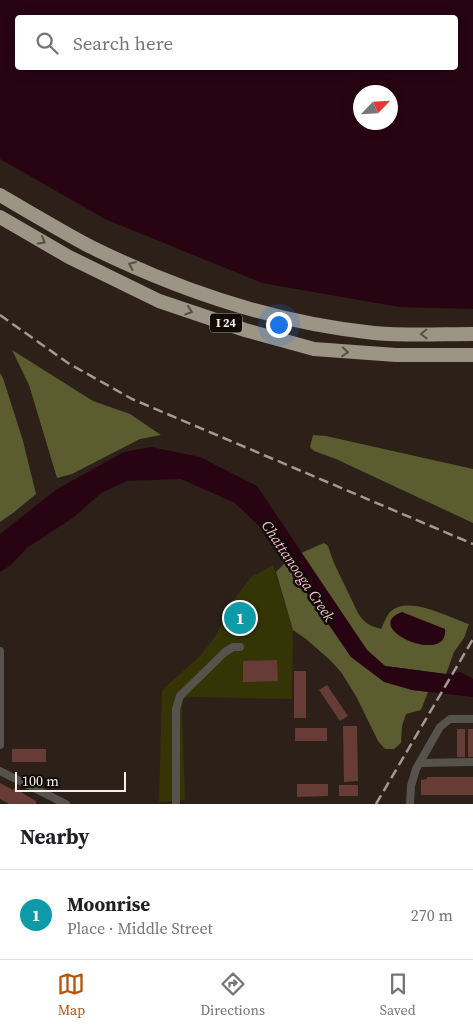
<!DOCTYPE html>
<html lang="en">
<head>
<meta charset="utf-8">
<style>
  :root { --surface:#fff; --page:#f6f6f6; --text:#202124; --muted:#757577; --line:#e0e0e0; --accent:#b45309 }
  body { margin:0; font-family:"Source Serif 4",serif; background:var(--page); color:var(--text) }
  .compass { position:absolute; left:353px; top:85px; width:45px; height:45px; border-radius:50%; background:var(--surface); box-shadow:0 2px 12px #0003; rotate:65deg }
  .scale { position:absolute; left:15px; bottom:12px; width:111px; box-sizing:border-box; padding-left:5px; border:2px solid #f6eee8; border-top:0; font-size:14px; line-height:18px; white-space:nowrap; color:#f6eee8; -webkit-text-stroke:4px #100b07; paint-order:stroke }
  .you { position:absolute; left:278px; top:324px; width:18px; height:18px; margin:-12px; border:4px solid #fff; border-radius:50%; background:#1a73e8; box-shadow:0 0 0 8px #1a73e833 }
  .badge { display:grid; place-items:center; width:32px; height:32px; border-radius:50%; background:var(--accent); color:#fff; font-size:16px; font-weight:700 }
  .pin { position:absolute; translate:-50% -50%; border:2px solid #fff; box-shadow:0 1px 5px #0006 }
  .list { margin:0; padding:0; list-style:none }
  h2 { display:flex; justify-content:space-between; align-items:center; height:65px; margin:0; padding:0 20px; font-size:21px }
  h2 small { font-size:16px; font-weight:400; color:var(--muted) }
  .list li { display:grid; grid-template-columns:32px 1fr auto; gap:15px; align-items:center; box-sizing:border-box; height:90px; padding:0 20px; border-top:1px solid var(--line) }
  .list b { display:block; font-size:19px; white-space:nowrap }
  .list p { margin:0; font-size:16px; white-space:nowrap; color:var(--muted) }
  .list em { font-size:16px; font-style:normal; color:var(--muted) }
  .icon { flex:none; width:28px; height:28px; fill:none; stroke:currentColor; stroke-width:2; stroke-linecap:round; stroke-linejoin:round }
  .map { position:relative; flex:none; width:473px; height:804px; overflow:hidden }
  .search { position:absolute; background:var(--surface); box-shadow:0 2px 12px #0003; left:15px; right:15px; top:15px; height:55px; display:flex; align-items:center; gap:12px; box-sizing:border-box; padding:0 18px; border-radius:5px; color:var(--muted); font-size:19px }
  .sheet { height:155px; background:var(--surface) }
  nav { display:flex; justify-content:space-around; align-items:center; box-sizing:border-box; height:70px; border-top:1px solid var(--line); background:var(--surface); font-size:14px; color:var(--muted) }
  nav a { display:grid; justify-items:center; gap:2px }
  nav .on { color:var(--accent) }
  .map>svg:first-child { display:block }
</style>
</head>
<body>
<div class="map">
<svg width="473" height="804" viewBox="0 0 473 804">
  <rect width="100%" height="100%" fill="#2c2018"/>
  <path fill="#343407" d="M273,565L293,630L292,699L190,697L183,699L182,710L185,800L159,802L162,690L200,656L214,638L227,615L234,599L253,575L257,574Z"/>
  <path fill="#5b5c30" d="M12,350L93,401L130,414L161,435L140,439L72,474L57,478L29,385Z
    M0,373L3,378L23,441L36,494L13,513L0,522Z
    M313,435L326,436L473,469V523L336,459L314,451L310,447Z
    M324,543L328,546L334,563L358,613C364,623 370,626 381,629C384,624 386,616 390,612C408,594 450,618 469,624L464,638L454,652L446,674L385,666L367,650L301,553Z
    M286,562L351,657L412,690L428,692L421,710L406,714L402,726L401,743L394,749H385L378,741L356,696L341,672L330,660L306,639L293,630L276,572Z"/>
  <path fill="#280413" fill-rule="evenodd" d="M0,0H473V309L399,307L262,283L105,219L0,159ZM18,18H456V68H18ZM390,92V122H360V92Z
    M151,447L200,457L257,486L367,650L385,666L446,674L461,672L473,679V697L412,690L384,682L351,657L286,562L261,528L235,503L181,479L127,481L101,493L74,517L27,548L11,565L0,572V534L57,489L124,452Z
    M402,612L445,629C449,667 359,628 402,612Z"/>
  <path fill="#673b36" d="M277,660L278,681L243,682V661Z
    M294,671H306V718H294Z
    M327,685L348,716L340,721L319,690Z
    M343,726H357L358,781L344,782Z
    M295,728H327V741H295Z
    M457,729H465V757H457Z
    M468,729H473V757H468Z
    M12,749H46V762H12Z
    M427,777H473V795H421V780L427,779Z
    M0,783L13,790L14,788L36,801V804H9L0,799Z
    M297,784H328V796L297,797Z
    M339,785H358V796H339Z"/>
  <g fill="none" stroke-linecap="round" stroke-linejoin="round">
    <path stroke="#56524c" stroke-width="8" d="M0,651V745
      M420,763L473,762
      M0,771L66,804
      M176,804V709L180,696L225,652L233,647H240
      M410,804L411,786L416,769L440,727L450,719H473"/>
    <path stroke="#9c9485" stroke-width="14" d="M0,195C29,212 59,230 89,246C178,290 275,323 374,333C407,336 440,334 473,334
      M0,217L69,257L159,301L245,330L314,349L396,355H473"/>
    <path stroke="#a29992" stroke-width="2.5" stroke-dasharray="10 5" stroke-linecap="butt" d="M0,315L68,363L132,399L473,544
      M376,804L473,639"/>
  </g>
  <defs><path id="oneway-chevron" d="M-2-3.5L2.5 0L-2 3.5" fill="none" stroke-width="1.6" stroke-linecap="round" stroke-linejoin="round" transform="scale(1.25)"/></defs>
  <g stroke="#565046">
    <use href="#oneway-chevron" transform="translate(42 241) rotate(30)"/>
    <use href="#oneway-chevron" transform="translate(132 265) rotate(-156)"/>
    <use href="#oneway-chevron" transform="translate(189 311) rotate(18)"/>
    <use href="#oneway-chevron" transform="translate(424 334) rotate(179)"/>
    <use href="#oneway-chevron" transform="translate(345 352) rotate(4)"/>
  </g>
  <g text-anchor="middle" stroke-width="5" stroke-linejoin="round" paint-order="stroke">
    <rect fill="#100b07" stroke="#b1aaa4" stroke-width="1" x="210" y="313.5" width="32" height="19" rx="4"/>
    <g font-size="12" font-weight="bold" fill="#f6eee8">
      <text x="226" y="327">I 24</text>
    </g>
    <g font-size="15" font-style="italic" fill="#f9bbce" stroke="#100b07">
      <text transform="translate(298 571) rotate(56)" y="5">Chattanooga Creek</text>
    </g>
  </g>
</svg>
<svg class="compass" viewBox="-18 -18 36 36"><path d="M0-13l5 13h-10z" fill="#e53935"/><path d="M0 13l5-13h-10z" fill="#757577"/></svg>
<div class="scale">100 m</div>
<div class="you"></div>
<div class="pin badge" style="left:240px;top:618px;background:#0f9aa8">1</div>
<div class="search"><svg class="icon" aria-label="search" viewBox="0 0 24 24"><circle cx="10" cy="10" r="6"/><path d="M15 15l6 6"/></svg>Search here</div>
</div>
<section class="sheet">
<h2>Nearby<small></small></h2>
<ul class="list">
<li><span class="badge" style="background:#0f9aa8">1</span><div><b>Moonrise</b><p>Place · Middle Street</p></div><em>270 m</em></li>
</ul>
</section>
<nav>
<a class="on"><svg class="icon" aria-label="map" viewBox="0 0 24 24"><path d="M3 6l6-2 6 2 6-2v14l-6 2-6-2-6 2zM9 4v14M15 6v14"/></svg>Map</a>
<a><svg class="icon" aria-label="directions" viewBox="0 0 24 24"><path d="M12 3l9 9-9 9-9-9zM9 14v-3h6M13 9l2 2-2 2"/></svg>Directions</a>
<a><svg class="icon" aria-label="saved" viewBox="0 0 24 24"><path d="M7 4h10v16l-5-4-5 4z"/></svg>Saved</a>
</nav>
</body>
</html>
